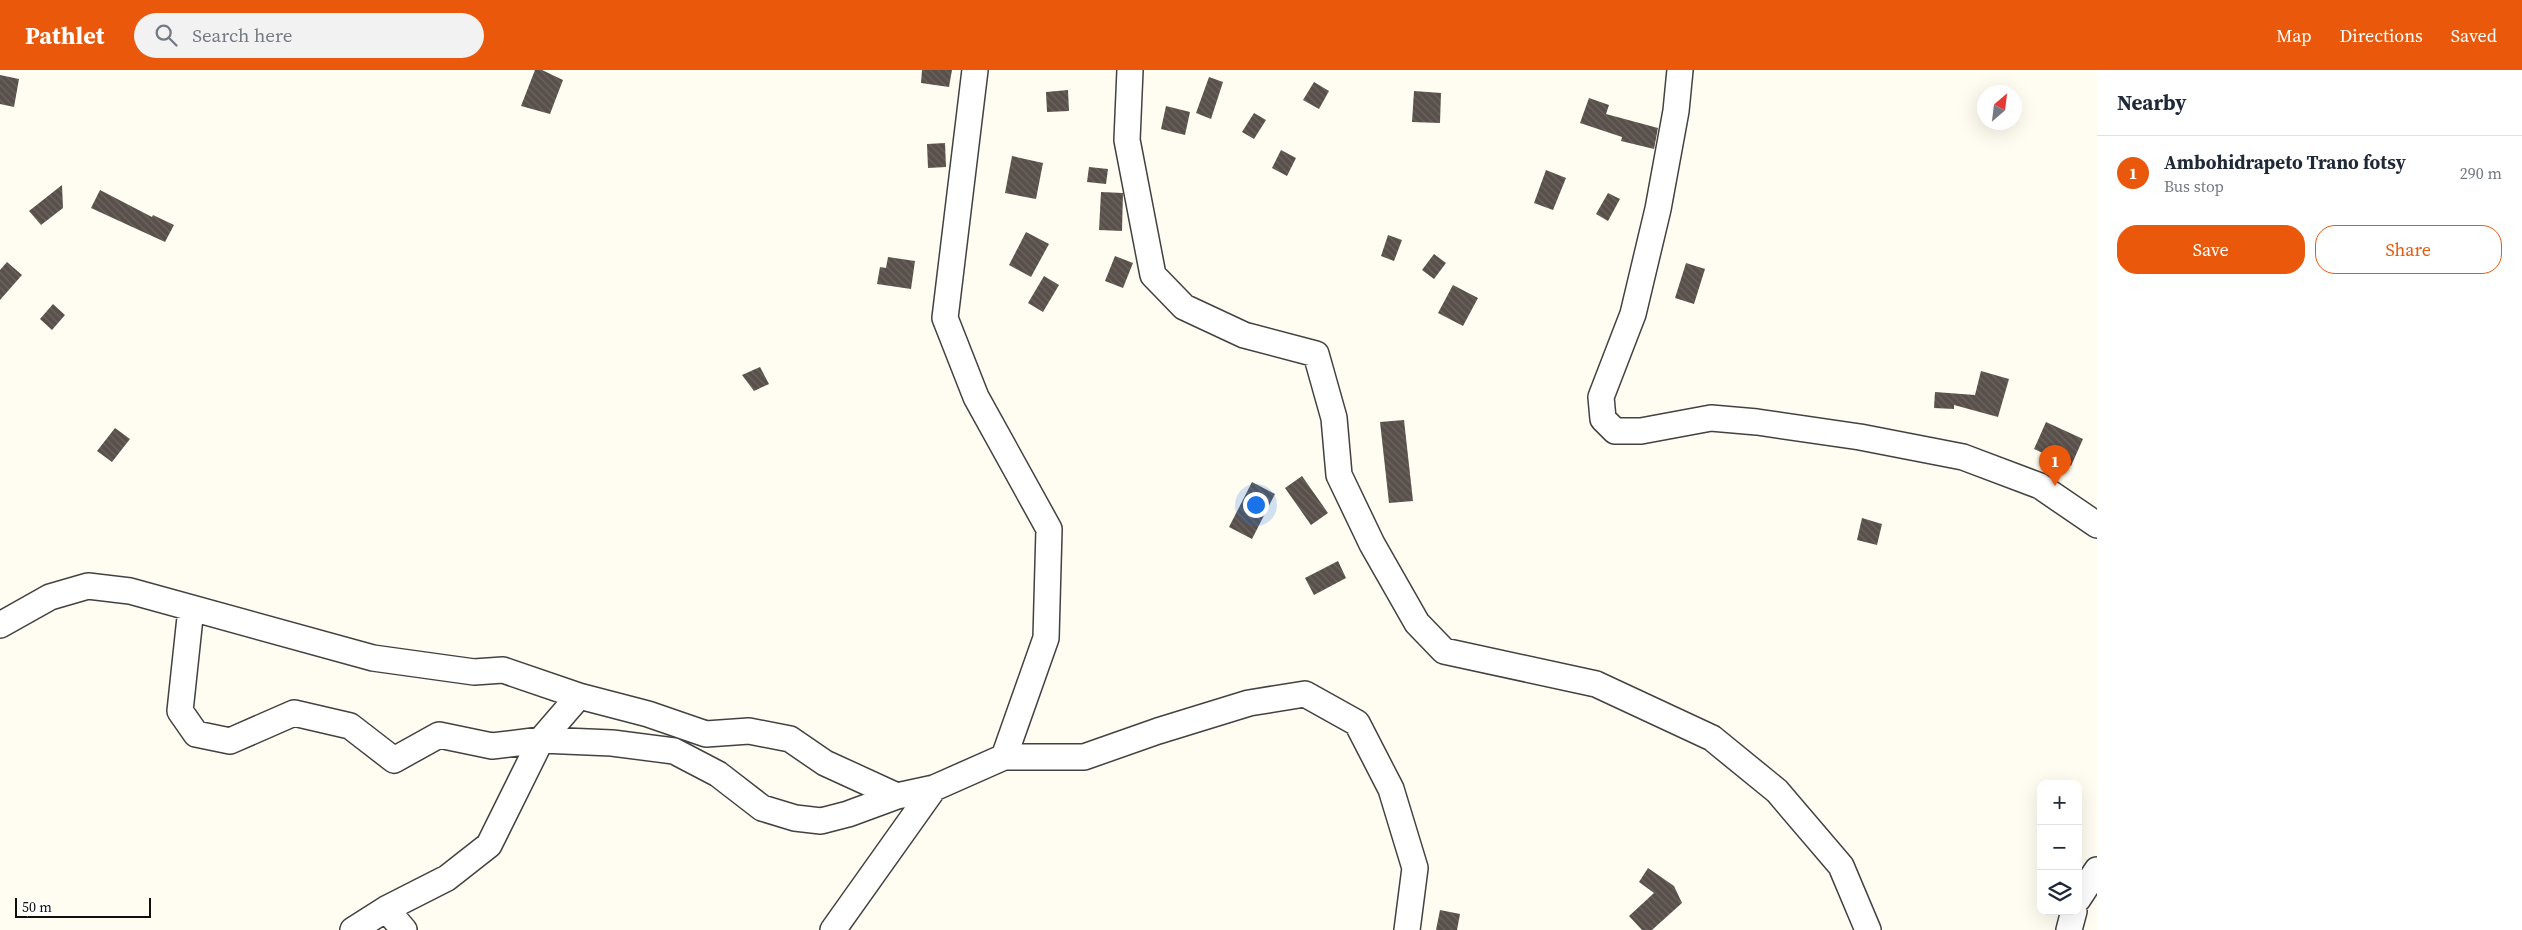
<!DOCTYPE html>
<html lang="en">
<head>
<meta charset="utf-8">
<style>
  :root { --surface:#fff; --page:#f2f2f3; --text:#1f2937; --muted:#747a83; --line:#e0e1e3; --accent:#ea580c }
  body { margin:0; font-family:"Source Serif 4",serif; background:var(--page); color:var(--text) }
  .controls { position:absolute; right:15px; bottom:15px; display:grid; overflow:hidden; border-radius:10px; box-shadow:0 5px 20px #0002 }
  .controls button { width:45px; height:45px; display:grid; place-items:center; padding:0; border:0; border-bottom:1px solid var(--line); background:var(--surface); color:var(--text); font:25px sans-serif }
  .compass { position:absolute; left:1977px; top:15px; width:45px; height:45px; border-radius:50%; background:var(--surface); box-shadow:0 5px 20px #0002; rotate:28deg }
  .scale { position:absolute; left:15px; bottom:12px; width:136px; box-sizing:border-box; padding-left:5px; border:2px solid #0f0f0f; border-top:0; font-size:14px; line-height:18px; white-space:nowrap; color:#0f0f0f; -webkit-text-stroke:4px #fff; paint-order:stroke }
  .you { position:absolute; left:1255px; top:434px; width:18px; height:18px; margin:-12px; border:4px solid #fff; border-radius:50%; background:#1a73e8; box-shadow:0 0 0 8px #1a73e833 }
  .badge { display:grid; place-items:center; width:32px; height:32px; border-radius:50%; background:var(--accent); color:#fff; font-size:16px; font-weight:700 }
  .pin { position:absolute; translate:-50% -41px; filter:drop-shadow(0 1px 2px #0008) }
  .pin::after { content:''; position:absolute; top:26px; width:18px; height:15px; background:inherit; clip-path:polygon(0 0,100% 0,50% 100%) }
  .list { margin:0; padding:0; list-style:none }
  h2 { display:flex; justify-content:space-between; align-items:center; height:65px; margin:0; padding:0 20px; font-size:21px }
  h2 small { font-size:16px; font-weight:400; color:var(--muted) }
  .list li { display:grid; grid-template-columns:32px 1fr auto; gap:15px; align-items:center; box-sizing:border-box; height:75px; padding:0 20px; border-top:1px solid var(--line) }
  .list b { display:block; font-size:19px; white-space:nowrap }
  .list p { margin:0; font-size:16px; white-space:nowrap; color:var(--muted) }
  .list em { font-size:16px; font-style:normal; color:var(--muted) }
  .actions { display:flex; gap:10px; padding:15px 20px }
  .actions a { flex:1; padding:11px 0; border:1px solid var(--accent); border-radius:20px; text-align:center; font-size:18px; color:var(--accent) }
  .actions .main { background:var(--accent); color:#fff }
  .icon { flex:none; width:28px; height:28px; fill:none; stroke:currentColor; stroke-width:2; stroke-linecap:round; stroke-linejoin:round }
  .map { position:relative; flex:none; width:2097px; height:860px; overflow:hidden }
  header { display:flex; align-items:center; gap:30px; box-sizing:border-box; height:70px; padding:0 25px; background:var(--accent); color:#fff }
  header strong { font-size:24px }
  nav { display:flex; gap:28px; margin-inline-start:auto; font-size:18px }
  .search { width:350px; height:45px; background:var(--page); display:flex; align-items:center; gap:12px; box-sizing:border-box; padding:0 18px; border-radius:28px; color:var(--muted); font-size:19px }
  main { display:flex }
  aside { flex:1; background:var(--surface) }
  .map>svg:first-child { display:block }
</style>
</head>
<body>
<header>
<strong>Pathlet</strong>
<div class="search"><svg class="icon" aria-label="search" viewBox="0 0 24 24"><circle cx="10" cy="10" r="6"/><path d="M15 15l6 6"/></svg>Search here</div>
<nav><a>Map</a><a>Directions</a><a>Saved</a></nav>
</header>
<main>
<div class="map">
<svg width="2097" height="860" viewBox="0 0 2097 860">
  <defs>
    <pattern id="building-back-hatch" width="6" height="6" patternUnits="userSpaceOnUse" patternTransform="scale(1.25)"><rect width="6" height="6" fill="#59504b"/><path d="M-1 5l2 2M0 0l6 6M5-1l2 2" fill="none" stroke="#6c6561"/></pattern>
  </defs>
  <rect width="100%" height="100%" fill="#fffcf1"/>
  <path fill="url(#building-back-hatch)" d="M535,0H542L563,10L550,44L521,36Z
    M922,0H952L949,17L921,13Z
    M0,5L19,9L14,37L0,34Z
    M1209,7L1223,12L1211,49L1196,43Z
    M1314,12L1329,21L1319,39L1303,30Z
    M1068,20L1069,41L1047,42L1046,22Z
    M1414,21L1441,23L1440,53L1412,52Z
    M1589,28L1609,35L1606,44L1658,58L1654,79L1621,71L1622,67L1580,53Z
    M1166,36L1190,42L1185,65L1161,59Z
    M1254,43L1266,50L1254,69L1242,62Z
    M945,73L946,97L928,98L927,74Z
    M1281,80L1296,88L1287,106L1272,98Z
    M1012,86L1043,93L1036,129L1005,123Z
    M1089,97L1108,99L1106,114L1087,112Z
    M1546,100L1566,108L1553,140L1534,133Z
    M62,115L63,138L41,155L29,141Z
    M100,120L152,147L153,145L174,155L165,172L91,138Z
    M1101,122L1123,123L1122,161L1099,160Z
    M1608,123L1620,129L1608,151L1596,144Z
    M1026,162L1049,174L1031,207L1009,195Z
    M1388,165L1402,170L1394,191L1381,186Z
    M1434,184L1446,193L1434,209L1422,200Z
    M1115,186L1133,193L1123,218L1105,211Z
    M888,187L915,191L911,219L877,214L880,197L886,198Z
    M7,192L22,205L0,230V200Z
    M1686,193L1705,199L1694,234L1675,228Z
    M1044,206L1059,215L1043,242L1028,233Z
    M1453,215L1478,228L1463,256L1438,243Z
    M53,234L65,245L52,260L40,249Z
    M760,297L769,314L754,321L742,305Z
    M1981,301L2009,309L1998,347L1954,335V339L1934,338L1935,322L1975,325Z
    M1404,350L1413,431L1389,433L1380,352Z
    M2046,352L2083,369L2071,396L2034,379Z
    M115,358L130,369L112,392L97,381Z
    M1302,406L1328,443L1311,455L1285,418Z
    M1252,412L1275,424L1252,469L1229,457Z
    M1862,448L1882,454L1877,475L1857,470Z
    M1338,491L1346,508L1314,525L1305,508Z
    M1648,798L1674,816L1682,833L1652,860H1642L1629,846L1654,823L1639,812Z
    M1440,840L1460,844L1457,860H1436Z"/>
  <g fill="none" stroke-linecap="round" stroke-linejoin="round">
    <g stroke="#424242" stroke-width="28">
      <path id="minor" d="M1130,0L1127,70L1153,205L1184,237L1244,265L1316,284L1334,348L1339,405L1372,474L1417,553L1444,581L1596,614L1712,668L1777,721L1841,796L1868,860
        M1680,0L1676,41L1658,139L1633,244L1601,327L1603,349L1615,361H1641L1711,348L1757,352L1860,367L1963,387L2040,416L2097,455
        M191,538L180,641L196,664L230,671L294,643L350,656L394,690L439,665L492,676L541,670L612,673L674,681L718,704L762,738L795,748L821,751L848,744L897,726L934,718L1004,687L1046,568L1049,459L976,327L945,248L975,0
        M0,555L50,527L88,516L130,521L373,588L474,602L503,600L579,626L648,644L706,664L749,661L790,669L825,693L897,726
        M1004,687H1084L1158,661L1249,633L1305,624L1357,653L1391,719L1415,798L1407,860
        M2078,829L2097,800
        M386,839L404,860
        M353,860L386,839L447,808L489,775L541,670L579,626
        M833,860L934,718
        M2069,860L2074,841"/>
    </g>
    <use href="#minor" stroke="#fff" stroke-width="25"/>
  </g>
</svg>
<div class="controls">
<button>+</button>
<button>−</button>
<button><svg class="icon" aria-label="layers" viewBox="0 0 24 24"><path d="M12 4l9 5-9 5-9-5zM3 14l9 5 9-5"/></svg></button>
</div>
<svg class="compass" viewBox="-18 -18 36 36"><path d="M0-13l5 13h-10z" fill="#e53935"/><path d="M0 13l5-13h-10z" fill="#747a83"/></svg>
<div class="scale">50 m</div>
<div class="you"></div>
<div class="pin badge" style="left:2055px;top:416px">1</div>
</div>
<aside>
<h2>Nearby<small></small></h2>
<ul class="list">
<li><span class="badge">1</span><div><b>Ambohidrapeto Trano fotsy</b><p>Bus stop</p></div><em>290 m</em></li>
</ul>
<div class="actions"><a class="main">Save</a><a>Share</a></div>
</aside>
</main>
</body>
</html>
